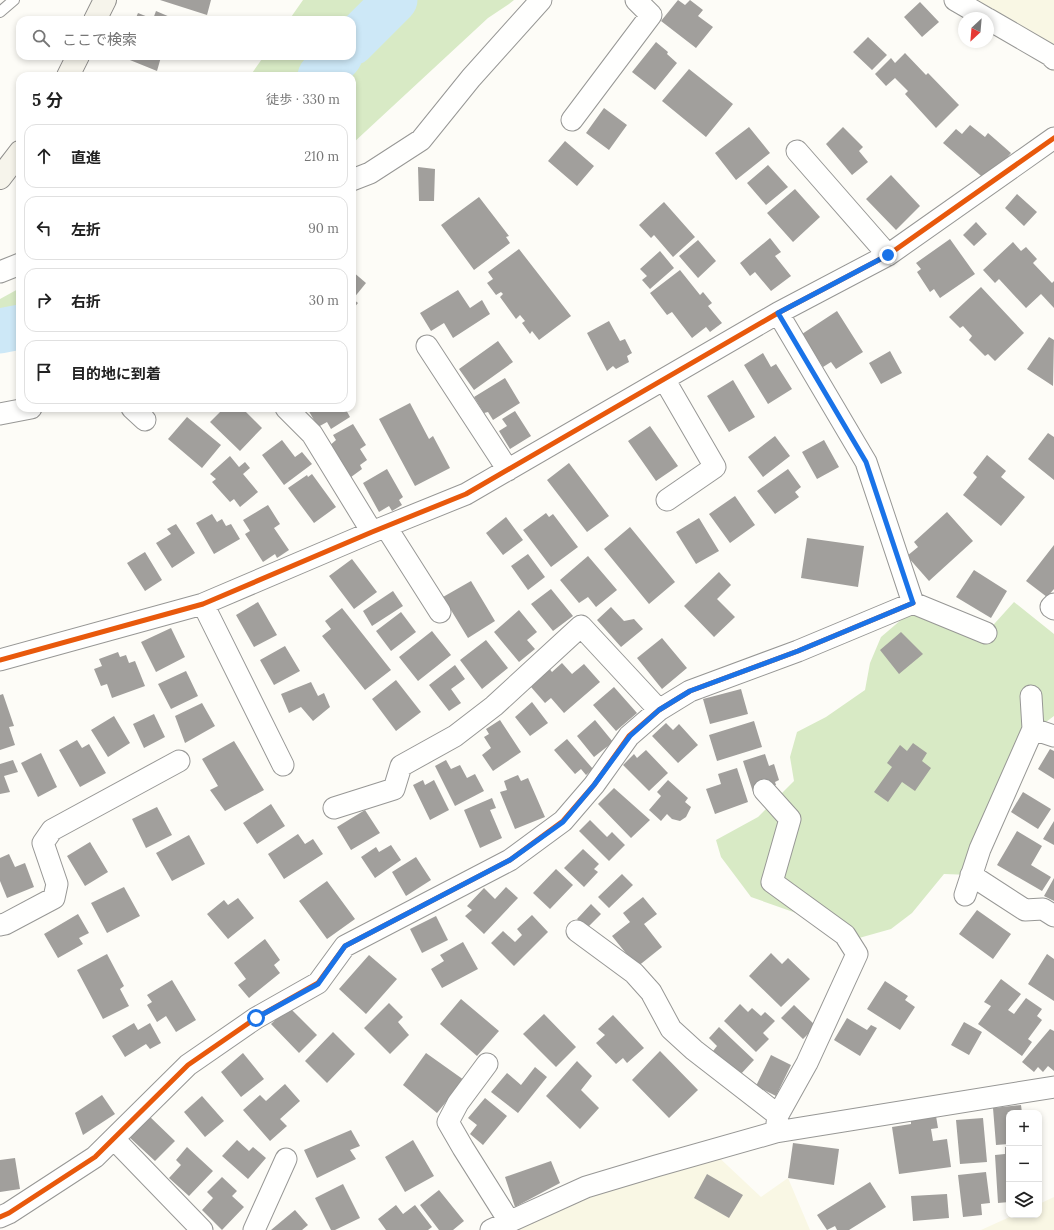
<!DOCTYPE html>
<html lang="ja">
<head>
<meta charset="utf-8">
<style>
  :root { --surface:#fff; --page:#f2f2f2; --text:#222; --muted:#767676; --line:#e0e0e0 }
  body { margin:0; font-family:Lora,"Noto Sans JP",serif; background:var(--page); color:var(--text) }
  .controls { position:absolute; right:12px; bottom:12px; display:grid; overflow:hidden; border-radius:8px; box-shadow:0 2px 6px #0003 }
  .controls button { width:36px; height:36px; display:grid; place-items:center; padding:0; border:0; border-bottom:1px solid var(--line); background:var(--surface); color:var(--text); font:20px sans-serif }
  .compass { position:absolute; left:958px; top:12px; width:36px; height:36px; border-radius:50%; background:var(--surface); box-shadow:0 2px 6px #0003; rotate:206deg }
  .stop { position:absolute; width:12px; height:12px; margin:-9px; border:3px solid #1a73e8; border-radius:50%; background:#fff }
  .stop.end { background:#1a73e8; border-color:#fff; box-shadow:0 1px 4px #0008 }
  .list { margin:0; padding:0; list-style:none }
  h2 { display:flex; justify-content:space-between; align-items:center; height:52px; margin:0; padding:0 16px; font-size:17px }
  h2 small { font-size:13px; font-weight:400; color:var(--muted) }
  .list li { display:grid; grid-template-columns:26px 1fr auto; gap:12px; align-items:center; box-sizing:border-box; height:64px; margin:0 8px 8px; padding:0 8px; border:1px solid var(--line); border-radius:12px }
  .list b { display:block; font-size:15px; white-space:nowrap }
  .list em { font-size:13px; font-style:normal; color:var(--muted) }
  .icon { flex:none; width:22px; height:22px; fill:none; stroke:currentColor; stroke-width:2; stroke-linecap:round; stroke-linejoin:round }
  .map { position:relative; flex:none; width:1054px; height:1230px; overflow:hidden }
  .search { position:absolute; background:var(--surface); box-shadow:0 2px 6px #0003; left:16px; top:16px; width:340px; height:44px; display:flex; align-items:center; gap:10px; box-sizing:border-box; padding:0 14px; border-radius:12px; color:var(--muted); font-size:15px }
  .panel { position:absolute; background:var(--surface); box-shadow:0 2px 6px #0003; left:16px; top:72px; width:340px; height:340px; border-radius:12px }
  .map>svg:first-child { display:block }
</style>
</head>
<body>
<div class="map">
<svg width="1054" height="1230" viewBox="0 0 1054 1230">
  <rect width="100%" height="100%" fill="#fdfcf7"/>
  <path fill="#f9f7e4" d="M963,0H1054V72L988,20Z
    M711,1150L761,1197L788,1178L810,1230H510L571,1200Z
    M1054,1197V1230H981L1014,1215H1039V1204Z"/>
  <path fill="#d8eac5" d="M303,0H514L509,4L488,18L352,144V76H250L264,56H352V20H289Z
    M20,288V348L0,351V299Z
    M1014,602L1054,634V716L1019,742L971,875L944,874L912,913L891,929L859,938L833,926L751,897L721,857L716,840L758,817L794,781L790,757L797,732L826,717L865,690L870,663L881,637L909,613L986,633Z"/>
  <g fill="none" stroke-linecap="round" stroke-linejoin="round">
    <path stroke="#cde8f7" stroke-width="45" d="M352,43L395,0
      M320,76L340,56
      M0,331L20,327"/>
  </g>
  <path fill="#a19f9c" d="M160,0H211L207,15Z
    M678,0L685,5L690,0L703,10L698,16L713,27L696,48L661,21Z
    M920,2L939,22L922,37L904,17Z
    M156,11L177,20H135L138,13L153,19Z
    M868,37L887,55L872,70L853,52Z
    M656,42L668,52L667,54L677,63L655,90L632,72Z
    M905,53L926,75L928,73L959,105L936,128L905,94L908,91L895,78L886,86L875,74L891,58L895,63Z
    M120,56H177L175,60L161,57L157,71Z
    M689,69L733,104L706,137L662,101Z
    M604,108L627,125L609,150L586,133Z
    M970,125L985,137L988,133L1011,153L987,181L943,143L956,129L962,134Z
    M749,127L770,153L736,180L715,153Z
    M843,127L863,147L859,151L868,162L852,175L826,144Z
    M565,141L594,166L577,186L548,161Z
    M768,165L788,187L766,205L747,183Z
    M418,167L435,169L434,201H419Z
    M891,175L920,206L896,230L866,199Z
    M795,189L820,217L793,242L767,213Z
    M1017,194L1037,212L1024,226L1005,208Z
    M479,197L509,236L506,237L510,243L474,270L441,225Z
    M664,202L695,237L673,257L654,235L651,238L639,225Z
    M976,222L987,234L974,246L963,235Z
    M770,238L781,252L775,256L791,276L771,291L755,272L750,276L740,263Z
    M950,239L975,274L940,298L934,289L930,292L917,272L921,269L916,263Z
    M698,240L716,261L698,278L679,256Z
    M1013,242L1021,251L1026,247L1037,259L1033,263L1052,283L1054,281V308L1041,294L1026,308L999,279L995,283L983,270Z
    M519,249L571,316L539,340L532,331L530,334L522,323L525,321L520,315L516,319L500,297L503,294L501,292L496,295L487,283L493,279L488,272Z
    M660,251L674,268L650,289L642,280L647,276L640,269Z
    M680,270L700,295L703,292L712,303L708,306L722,323L710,332L706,327L692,338L672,312L667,315L650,293Z
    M352,271L366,283L353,299L358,303L352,310Z
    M981,287L1024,333L995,361L988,354L985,356L969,340L972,336L963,326L960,328L949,317Z
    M458,290L470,308L482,300L490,314L453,338L444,323L431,331L420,313Z
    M837,311L863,352L836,369L831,362L823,367L802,334Z
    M609,321L620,341L625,339L632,353L627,356L629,362L616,369L613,366L607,371L587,333Z
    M1049,337L1054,340L1053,386L1027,369Z
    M498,341L513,362L474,390L459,369Z
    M890,351L902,373L881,384L869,363Z
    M763,353L771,367L776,364L792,389L768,404L744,365Z
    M505,378L520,403L493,420L488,412L484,413L474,397Z
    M733,380L755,417L729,432L707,396Z
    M410,403L429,439L433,436L450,468L415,486L379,419Z
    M224,408H248L245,411L262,428L240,451L210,422Z
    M307,408H345L350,417L331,429L327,422L318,427Z
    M515,411L531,436L510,449L499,431L507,426L502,419Z
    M187,417L221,445L202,468L168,439Z
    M353,424L366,445L360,449L367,460L360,465L362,469L347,480L328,447L336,440L333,435Z
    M650,426L678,466L656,481L628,441Z
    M1048,433L1054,437V480L1028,459Z
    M775,436L790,456L763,477L748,457Z
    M282,440L295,457L302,452L312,464L284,485L262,455Z
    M824,440L839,467L817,479L802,452Z
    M987,455L1006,471L1001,477L1025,497L1001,526L963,495L977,477L973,473Z
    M230,456L239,467L245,462L250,468L243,474L258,492L240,507L234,499L230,502L212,482L216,479L210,474Z
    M569,463L609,516L587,532L547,480Z
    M387,469L403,497L399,500L402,505L392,511L389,506L379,512L363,483Z
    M788,469L801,487L795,492L799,497L775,514L757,491Z
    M312,474L336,507L314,523L288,488L307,475L308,477Z
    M735,496L755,525L730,543L709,514Z
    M268,505L280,524L274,528L289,550L277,558L275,554L263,562L245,534L250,531L243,520Z
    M947,512L973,541L929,581L907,556L918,547L914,542Z
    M546,513L549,517L553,514L578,547L551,567L523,530Z
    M212,514L217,522L222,519L226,526L231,524L240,539L214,554L196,523Z
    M506,517L523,540L503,555L486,533Z
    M699,518L719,551L696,564L676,532Z
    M176,524L195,553L172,568L156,543L171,534L167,529Z
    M630,527L675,582L649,604L604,549Z
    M807,538L864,546L858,587L801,578Z
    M1054,545V589L1047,597L1026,581Z
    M145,552L162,580L145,591L127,563Z
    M528,554L545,577L528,590L511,566Z
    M588,556L617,590L596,607L588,597L579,603L560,580Z
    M352,559L377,592L354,609L329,576Z
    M974,570L1007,591L991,618L956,597Z
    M719,572L731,585L717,599L735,617L714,637L684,606Z
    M471,581L495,621L468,638L443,597Z
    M551,589L573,616L553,631L531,604Z
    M393,591L403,606L372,626L363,611Z
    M258,602L277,635L254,647L236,615Z
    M611,607L624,621L634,619L643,629L621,647L597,620Z
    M342,608L391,670L365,690L322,636L331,629L325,621Z
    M519,610L537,632L527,640L535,649L519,662L494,632Z
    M401,612L416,632L391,651L376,631Z
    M171,628L185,657L156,672L141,642Z
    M432,631L451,655L418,681L399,657Z
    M901,632L923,654L899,674L880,650Z
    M662,638L687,668L662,689L637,658Z
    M486,640L508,668L482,689L460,660Z
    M285,646L300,671L274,685L260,660Z
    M118,652L120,657L126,655L129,663L135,661L145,686L112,698L107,684L101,686L94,669L102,666L99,659Z
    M562,663L572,674L584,664L600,682L564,713L551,698L545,703L531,687L537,681L534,678L548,667L552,672Z
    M455,665L465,679L451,689L461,703L449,711L429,685Z
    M186,671L198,696L171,709L158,684Z
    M396,680L421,712L396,731L372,699Z
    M311,682L318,696L324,693L330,707L313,721L301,707L289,713L281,694Z
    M614,687L637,713L616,731L593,705Z
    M741,689L748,714L710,724L703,699Z
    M3,694L14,726L9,727L15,745L0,750V695Z
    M532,702L548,723L530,736L515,717Z
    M202,703L215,726L185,743L175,716Z
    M154,714L165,737L144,748L133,724Z
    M114,716L130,743L108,757L91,730Z
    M500,720L521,752L493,771L482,755L491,748L484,737L489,734L486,729Z
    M595,720L613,742L594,757L577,736Z
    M754,721L762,747L717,761L709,735Z
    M666,723L673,730L679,724L698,745L678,763L652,736Z
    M567,739L593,769L586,775L581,769L575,774L554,750Z
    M77,740L82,748L89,744L106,773L80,787L59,750Z
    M234,741L264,790L225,811L210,790L218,786L202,759Z
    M913,743L927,753L922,761L931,768L915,791L902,782L888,802L874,792L892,767L887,763L900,745L907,751Z
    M1050,749L1054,751V779L1038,769Z
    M646,750L668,773L649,791L623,765L634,754L637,758Z
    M41,753L57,787L38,797L21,763Z
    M765,754L769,766L774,764L779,780L775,782L776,785L753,792L743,761Z
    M13,760L18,772L4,776L10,792L0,794V764Z
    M446,760L451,769L460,765L467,778L475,774L484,791L455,806L435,766Z
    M737,768L748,802L715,814L706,789L721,784L718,774Z
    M518,775L521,781L528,778L545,817L515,829L500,792L507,790L504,781Z
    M423,780L425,785L434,780L449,810L430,820L413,785Z
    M668,780L688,798L685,802L691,807L686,817L680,821L672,819L667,814L661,821L649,810L661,796L657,792Z
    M614,788L650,820L631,838L598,804Z
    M1023,792L1051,809L1038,829L1011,812Z
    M492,798L496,808L490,810L502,838L480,848L464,810Z
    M271,804L285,826L257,844L243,823Z
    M157,807L172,835L146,848L132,819Z
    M365,810L380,833L351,850L337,827Z
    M590,820L607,837L612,832L625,845L609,861L579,831Z
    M1054,821V845L1043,839Z
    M1017,831L1042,846L1031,865L1051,877L1042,891L997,865Z
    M298,834L305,844L313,839L323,854L284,879L268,854Z
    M189,835L205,864L172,881L156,853Z
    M90,842L108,872L85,886L67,856Z
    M391,845L401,860L375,878L361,857L376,847L379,852Z
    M583,849L599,864L594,869L598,872L584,887L564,868Z
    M9,854L15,867L25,863L34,887L7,898L0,881V858Z
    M416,857L431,880L406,896L392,872Z
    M556,869L573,885L550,909L533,893Z
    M622,874L633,885L609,908L598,897Z
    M1054,878V901L1044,896Z
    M327,881L355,919L327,939L299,901Z
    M124,887L140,916L107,933L91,903Z
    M506,887L518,898L484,934L465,916L472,910L467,906L484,888L495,899Z
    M643,897L657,914L644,924L662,947L637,967L612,936L630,922L623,913Z
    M238,898L254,918L228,939L207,914L224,900L228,905Z
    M591,904L601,914L587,928L577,919Z
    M977,910L1011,934L993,959L959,934Z
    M78,914L89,933L79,938L83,944L58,958L44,934Z
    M532,915L548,932L514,966L491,943L503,931L515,942L522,935L517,929Z
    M436,916L448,940L422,953L410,929Z
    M265,939L280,960L274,965L280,973L249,998L238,985L246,979L234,963Z
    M463,942L478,969L442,988L431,969L444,961L440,955Z
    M771,953L782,964L788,958L810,979L781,1007L749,976Z
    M107,954L124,986L120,989L129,1006L103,1019L77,970Z
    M1047,954L1054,959V1001L1028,984Z
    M369,955L397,979L366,1014L339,989Z
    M1001,979L1021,994L1008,1010L1014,1014L1026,998L1042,1009L1037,1016L1042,1020L1028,1039L1032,1042L1022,1056L978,1024L991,1006L984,1002Z
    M172,980L196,1020L176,1032L166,1016L157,1022L147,1005L152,1002L147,995Z
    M885,981L908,996L905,1000L915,1007L900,1030L867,1009Z
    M461,999L499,1031L477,1056L440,1024Z
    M389,1003L403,1017L398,1022L409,1035L390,1054L364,1028Z
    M740,1004L748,1012L752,1008L761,1016L765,1012L775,1021L763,1033L769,1039L756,1052L724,1021Z
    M794,1005L816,1026L803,1039L781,1018Z
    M289,1007L317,1035L299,1053L271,1024Z
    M544,1014L576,1047L556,1067L523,1034Z
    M613,1015L644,1048L627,1063L623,1058L616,1064L596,1043L605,1035L598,1029Z
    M847,1018L867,1030L871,1025L877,1028L860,1056L834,1040Z
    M964,1022L982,1032L969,1055L951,1045Z
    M134,1023L138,1030L150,1023L161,1043L150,1049L146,1044L125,1057L112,1036Z
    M719,1027L754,1060L739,1076L713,1051L717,1046L709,1038Z
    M1050,1029L1054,1031V1071L1048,1066L1043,1072L1038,1067L1034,1072L1022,1062Z
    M333,1032L355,1054L327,1083L305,1061Z
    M660,1051L698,1090L669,1118L632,1080Z
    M243,1053L264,1079L241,1097L221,1072Z
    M426,1053L464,1080L437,1113L403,1085Z
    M771,1055L791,1065L776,1096L756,1086Z
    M577,1061L592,1076L581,1090L599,1108L580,1129L546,1096Z
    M535,1067L547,1077L518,1113L491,1092L507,1073L521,1085Z
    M285,1084L300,1101L280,1119L287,1126L270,1141L243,1110L260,1095L266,1101Z
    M102,1095L115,1114L83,1135L75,1113Z
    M202,1096L224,1121L205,1137L184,1112Z
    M485,1098L507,1116L483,1145L470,1134L477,1125L468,1118Z
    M1021,1105L1022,1113H1009V1144L996,1145L993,1108Z
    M148,1115L175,1141L155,1161L128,1136Z
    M936,1116L938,1128L931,1129L933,1141L947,1139L951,1167L899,1174L892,1127L911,1124V1119Z
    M983,1118L987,1162L960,1164L956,1120Z
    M351,1130L360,1146L350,1150L356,1159L317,1178L304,1150Z
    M237,1140L249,1151L253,1147L266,1158L248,1179L222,1156Z
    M413,1140L434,1176L405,1192L385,1157Z
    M793,1143L839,1149L834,1185L788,1178Z
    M187,1147L213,1171L189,1196L169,1178L181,1165L176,1160Z
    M1005,1147H1009V1202L998,1203L995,1155L1005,1154Z
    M15,1158L20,1189L0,1192V1160Z
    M551,1161L560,1183L515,1207L505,1177Z
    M986,1172L990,1203L981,1204L982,1215L963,1217L958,1175Z
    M707,1174L743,1195L729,1218L694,1198Z
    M222,1177L237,1191L232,1196L244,1207L222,1230L202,1210L213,1198L207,1192Z
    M870,1182L886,1207L849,1230H837L835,1226L827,1230L817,1215Z
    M343,1184L360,1218L335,1230H331L315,1198Z
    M439,1190L464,1221L453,1230H439L420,1205Z
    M947,1194L949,1218L913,1221L911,1196Z
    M396,1205L403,1214L415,1205L432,1227L428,1230H386L378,1219Z
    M295,1210L308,1225L302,1230H271Z"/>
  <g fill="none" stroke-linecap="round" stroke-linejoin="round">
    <g stroke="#979795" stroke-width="12">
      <path id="lane" d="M0,12L14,0"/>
    </g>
    <g stroke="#979795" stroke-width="23">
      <path id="street" d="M955,0L986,18
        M988,19L1050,55L1054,59
        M572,120L651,15L636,0
        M797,151L888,255
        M352,180L370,173L421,140L471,78L541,0
        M0,272L20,264
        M778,313L866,462L913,603L986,633
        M427,346L508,470
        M664,379L715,467L667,500
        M132,408L145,420
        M286,408L312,434L372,532
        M0,414L31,408
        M386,527L440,612
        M203,604L283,765
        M1054,604L1051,607L1054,609
        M0,660L203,604L372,532L466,494L778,313L888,255L1054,138
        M1031,696L1033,729L1054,736
        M764,790L790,819L772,882L845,935L857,954L807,1063L778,1115L776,1132
        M334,808L394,789L401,766L455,736L494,706L581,626L659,710
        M971,875L1025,910L1043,909L1054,916
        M965,895L980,849L1033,729
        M0,925L5,924L54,898L57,884L43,843L52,830L179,761
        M577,931L634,973L651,992L671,1029L694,1050L778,1115
        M487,1064L458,1103L448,1122L463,1148L509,1221
        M114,1139L202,1230
        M0,1217L9,1213L95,1157L188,1065L256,1018L318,983L345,946L510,860L563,821L594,785L629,736L659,710L690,691L798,651L913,603
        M254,1230L286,1159
        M491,1230L586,1187L656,1166L776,1132L1054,1087"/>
    </g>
    <g stroke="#8e8d8b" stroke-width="24">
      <path id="secondary" d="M95,20L105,0
        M68,76L78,56
        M0,178L20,152"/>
    </g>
    <use href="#lane" stroke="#fffffe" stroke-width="10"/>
    <use href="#street" stroke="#fffffe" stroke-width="21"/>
    <use href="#secondary" stroke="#f6f4eb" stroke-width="22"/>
    <g stroke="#fff" stroke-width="8">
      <path id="cycleway" d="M0,660L203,604L372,532L466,494L778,313L888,255L1054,138
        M0,1217L9,1213L95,1157L188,1065L256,1018L318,983L345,946L510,860L563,821L594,785L629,736L659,710L690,691L798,651L913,603"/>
    </g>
    <use href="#cycleway" stroke="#e8590c" stroke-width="5"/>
  </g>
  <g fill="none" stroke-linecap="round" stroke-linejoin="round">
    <path stroke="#1a73e8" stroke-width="5" d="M256,1018L318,984L345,946L510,860L563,822L594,785L630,736L659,710L690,691L798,651L913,603L866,462L778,313L888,255"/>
  </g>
</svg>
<div class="controls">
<button>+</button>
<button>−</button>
<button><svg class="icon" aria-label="layers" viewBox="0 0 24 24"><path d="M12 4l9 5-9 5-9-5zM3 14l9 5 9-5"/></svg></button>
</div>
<svg class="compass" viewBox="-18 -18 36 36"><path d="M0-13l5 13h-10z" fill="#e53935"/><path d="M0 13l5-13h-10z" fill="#767676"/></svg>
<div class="stop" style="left:256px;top:1018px"></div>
<div class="stop end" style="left:888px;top:255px"></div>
<div class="search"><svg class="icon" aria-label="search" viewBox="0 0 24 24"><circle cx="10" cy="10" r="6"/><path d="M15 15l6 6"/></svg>ここで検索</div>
<section class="panel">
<h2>5 分<small>徒歩 · 330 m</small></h2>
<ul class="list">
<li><svg class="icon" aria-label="ahead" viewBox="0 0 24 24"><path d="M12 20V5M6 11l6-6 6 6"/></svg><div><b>直進</b></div><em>210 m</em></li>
<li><svg class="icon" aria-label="left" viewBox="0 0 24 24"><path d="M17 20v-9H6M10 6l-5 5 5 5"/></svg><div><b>左折</b></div><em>90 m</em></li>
<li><svg class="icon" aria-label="right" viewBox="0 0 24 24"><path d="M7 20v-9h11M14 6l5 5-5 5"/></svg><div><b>右折</b></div><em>30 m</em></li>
<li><svg class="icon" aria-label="arrive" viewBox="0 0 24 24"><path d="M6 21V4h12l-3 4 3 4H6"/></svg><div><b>目的地に到着</b></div></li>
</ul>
</section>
</div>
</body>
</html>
